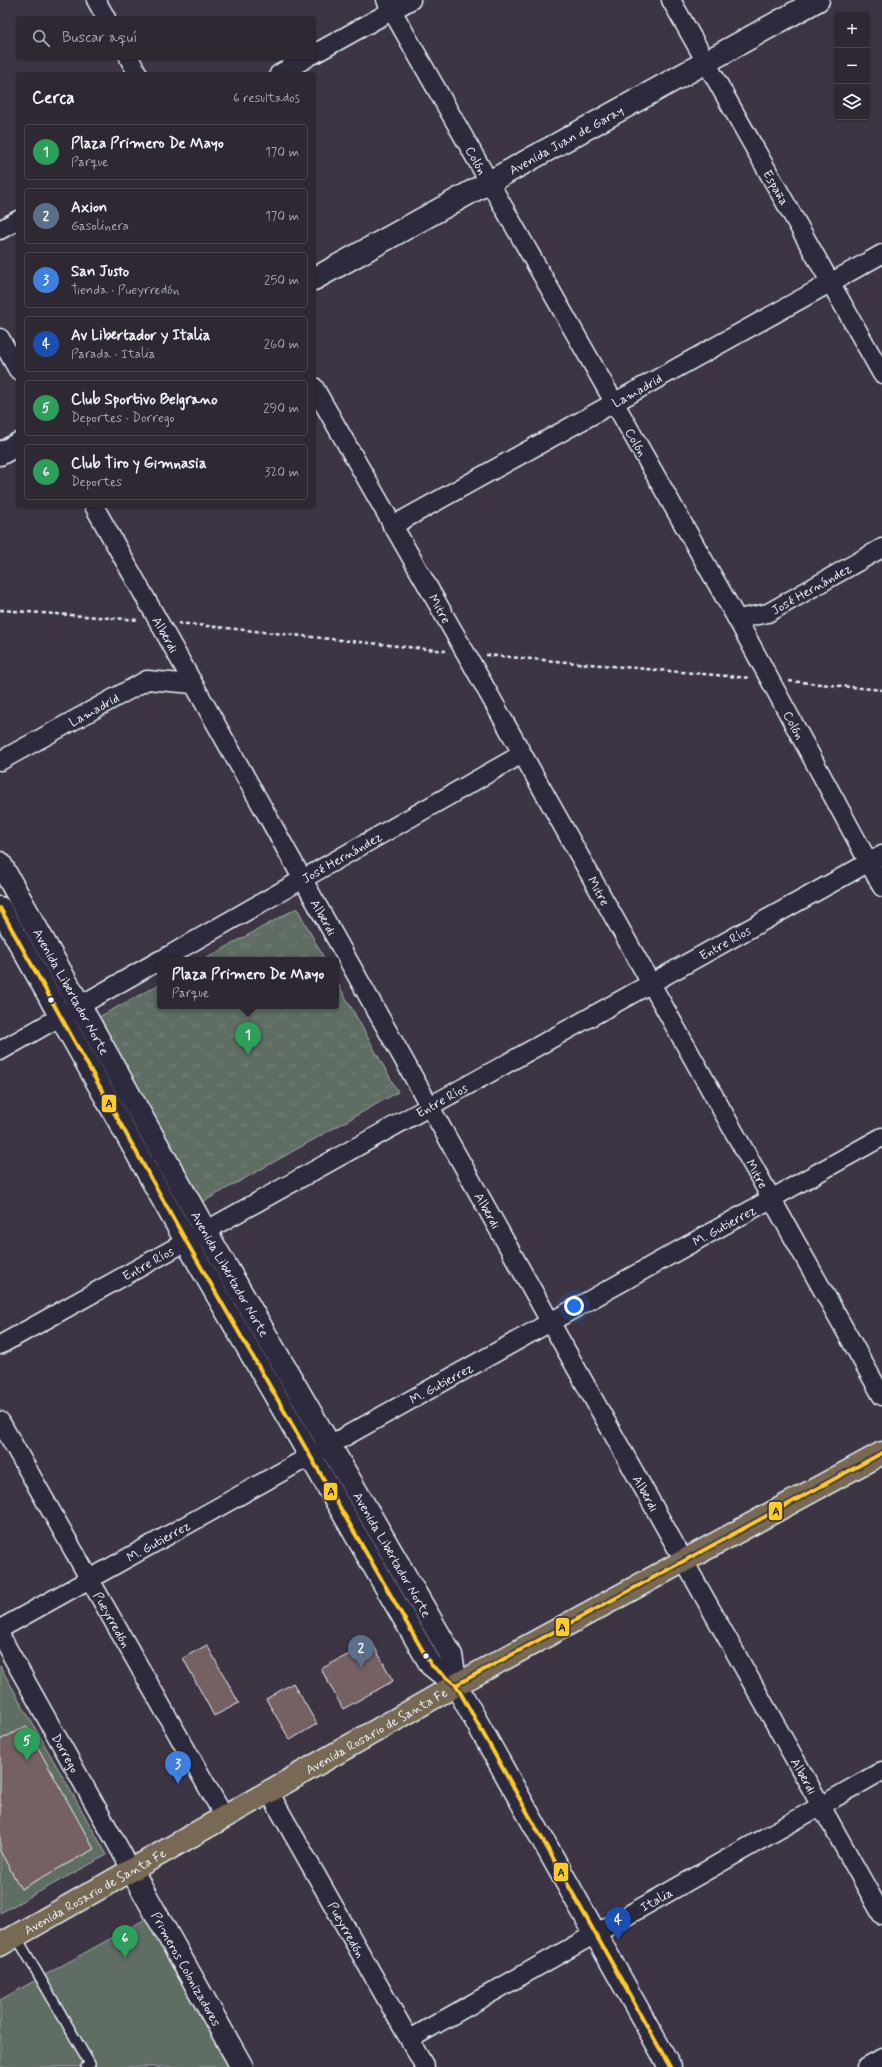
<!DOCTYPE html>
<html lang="es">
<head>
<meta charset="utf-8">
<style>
  :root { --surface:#2e2833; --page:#3a343f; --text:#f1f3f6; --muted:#a7a6ac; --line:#49444e; --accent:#bca0f2 }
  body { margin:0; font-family:Mynerve,sans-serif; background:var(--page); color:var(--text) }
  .controls { position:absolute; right:12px; top:12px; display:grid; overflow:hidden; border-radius:4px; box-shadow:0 1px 3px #0004 }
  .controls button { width:36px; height:36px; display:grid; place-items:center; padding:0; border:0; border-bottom:1px solid var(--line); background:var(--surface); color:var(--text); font:20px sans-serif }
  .you { position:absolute; left:574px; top:1306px; width:14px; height:14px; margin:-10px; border:3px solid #fff; border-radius:50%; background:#1a73e8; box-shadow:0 0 0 6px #1a73e833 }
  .badge { display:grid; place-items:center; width:26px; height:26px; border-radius:50%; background:var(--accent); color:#fff; font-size:13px; font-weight:700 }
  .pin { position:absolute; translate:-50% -33px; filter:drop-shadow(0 1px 2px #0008) }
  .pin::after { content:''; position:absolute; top:21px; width:14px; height:12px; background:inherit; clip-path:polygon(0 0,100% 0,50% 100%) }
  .popup { position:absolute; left:157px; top:957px; width:182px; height:52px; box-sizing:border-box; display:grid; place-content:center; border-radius:4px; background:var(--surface); filter:drop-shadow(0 1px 3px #0005); font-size:13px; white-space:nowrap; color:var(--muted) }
  .popup b { font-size:15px; color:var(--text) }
  .popup::after { content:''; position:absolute; left:50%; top:100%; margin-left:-8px; border:8px solid transparent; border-top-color:var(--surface) }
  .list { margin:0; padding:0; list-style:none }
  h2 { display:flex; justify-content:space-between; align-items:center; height:52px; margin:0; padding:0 16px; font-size:17px }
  h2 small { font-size:13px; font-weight:400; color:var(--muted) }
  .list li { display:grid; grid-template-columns:26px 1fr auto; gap:12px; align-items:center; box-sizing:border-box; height:56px; margin:0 8px 8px; padding:0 8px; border:1px solid var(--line); border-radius:4px }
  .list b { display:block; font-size:15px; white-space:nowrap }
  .list p { margin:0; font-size:13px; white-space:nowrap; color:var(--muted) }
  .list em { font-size:13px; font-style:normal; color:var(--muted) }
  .icon { flex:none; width:22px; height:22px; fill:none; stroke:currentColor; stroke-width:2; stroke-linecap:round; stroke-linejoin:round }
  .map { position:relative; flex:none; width:882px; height:2067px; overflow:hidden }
  .search { position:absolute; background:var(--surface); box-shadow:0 1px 3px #0004; left:16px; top:16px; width:300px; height:44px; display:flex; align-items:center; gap:10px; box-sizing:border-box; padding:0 14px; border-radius:4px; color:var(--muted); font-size:15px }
  .panel { position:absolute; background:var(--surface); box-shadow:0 1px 3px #0004; left:16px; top:72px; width:300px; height:436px; border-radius:4px }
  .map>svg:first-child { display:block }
</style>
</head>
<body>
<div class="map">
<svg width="882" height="2067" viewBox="0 0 882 2067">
  <defs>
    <pattern id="grass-tufts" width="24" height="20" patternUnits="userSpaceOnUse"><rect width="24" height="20" fill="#5f6d63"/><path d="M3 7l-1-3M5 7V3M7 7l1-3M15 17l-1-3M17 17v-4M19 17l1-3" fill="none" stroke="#76827a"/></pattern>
  </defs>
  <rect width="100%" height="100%" fill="#3d3544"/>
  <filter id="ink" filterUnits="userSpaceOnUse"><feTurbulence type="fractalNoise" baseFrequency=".025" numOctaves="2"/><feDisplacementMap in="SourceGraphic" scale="8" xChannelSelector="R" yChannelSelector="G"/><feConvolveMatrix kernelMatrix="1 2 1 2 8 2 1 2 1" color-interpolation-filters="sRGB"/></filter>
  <g filter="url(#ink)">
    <path fill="url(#grass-tufts)" stroke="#a4afae" d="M297,908L325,960H203Z
      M336,980L398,1092L201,1203L97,1018L160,984V1006H336Z"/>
    <path fill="#5f6d63" stroke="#a4afae" d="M0,1666L107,1855L0,1913Z
      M151,1916L235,2067H0V2000Z"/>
    <path fill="#756062" stroke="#e8f1f8" d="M372,1642L393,1681L343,1709L321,1669Z
      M207,1645L239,1703L214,1716L183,1658Z
      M293,1683L317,1724L290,1740L266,1699Z
      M26,1726L94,1849L21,1889L0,1851V1740Z"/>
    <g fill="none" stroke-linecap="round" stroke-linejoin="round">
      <g stroke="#e8f1f8" stroke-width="12">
        <path id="service" d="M16,1936L90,2064L86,2067"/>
      </g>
      <g stroke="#e8f1f8" stroke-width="21">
        <g id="minor">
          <path d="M96,0L106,18"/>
          <path id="s1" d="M386,0L737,619L882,887"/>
          <path id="s2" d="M671,0L882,374"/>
          <path d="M314,54L411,0"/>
          <path d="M129,58L138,74"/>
          <path d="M279,74L307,58"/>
          <path d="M0,230L18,220"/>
          <path d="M0,338L18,370"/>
          <path id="s3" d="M314,387L472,664L882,1396"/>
          <path id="s4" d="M94,506L882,1915"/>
          <path id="s5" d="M392,526L882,254"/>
          <path id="s6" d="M737,619L768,613L882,548"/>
          <path id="s7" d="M0,761L147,680L193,684"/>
          <path id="s8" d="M161,960L522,754"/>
          <path d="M0,1051L160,960"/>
          <path id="s9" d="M0,1345L882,855"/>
          <path id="s10" d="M0,1421L225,1818"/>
          <path id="s11" d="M0,1629L882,1137"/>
          <path id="s12" d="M0,1635L132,1871"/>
          <path id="s13" d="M269,1792L425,2067"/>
          <path id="s14" d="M410,2039L882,1771"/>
          <path d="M866,2067L882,2058"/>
        </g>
      </g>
      <g stroke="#e8f1f8" stroke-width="25">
        <g id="tertiary">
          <path id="s15" d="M314,279L818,0"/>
          <path d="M0,454L18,444"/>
          <path d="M456,1685L670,2067"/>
        </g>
      </g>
      <g stroke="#e8f1f8" stroke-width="25">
        <g id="secondary">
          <path id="s16" d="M0,863L205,1230L451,1655L456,1685"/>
          <path d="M0,908L186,1241L431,1665L456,1685"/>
          <path id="s17" d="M132,1871L242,2067"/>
        </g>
      </g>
      <g stroke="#e8f1f8" stroke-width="25">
        <g id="primary">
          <path id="s18" d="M0,1945L456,1685L882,1453"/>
        </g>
      </g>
      <path stroke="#e8f1f8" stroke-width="2.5" stroke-dasharray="4 3" stroke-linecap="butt" d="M0,610L139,620
        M178,623L446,651
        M486,655L750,678
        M789,681L882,690"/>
      <use href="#service" stroke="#2f2a3d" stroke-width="9"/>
      <use href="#minor" stroke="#2f2a3d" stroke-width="18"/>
      <use href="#tertiary" stroke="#2f2a3d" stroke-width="22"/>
      <use href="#secondary" stroke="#2f2a3d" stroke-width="22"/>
      <use href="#primary" stroke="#786954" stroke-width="22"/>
      <g stroke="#2f2a3d" stroke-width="7">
        <path id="bus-1" d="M0,908L186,1241L431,1665L456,1685L670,2067
          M456,1685L882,1453"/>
      </g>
      <use href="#bus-1" stroke="#ffcc29" stroke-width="4"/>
    </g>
  </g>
  <g fill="#e8f1f8" stroke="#2f2a3d" stroke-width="1.5">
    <circle cx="51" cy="1000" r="3.5"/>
    <circle cx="426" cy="1656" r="3.5"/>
  </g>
  <g text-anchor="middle" stroke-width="3.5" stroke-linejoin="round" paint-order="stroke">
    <g font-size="13" fill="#e8f1f8" stroke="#2f2a3d">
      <text dy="5" stroke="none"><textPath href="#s15" startOffset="288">Avenida Juan de Garay</textPath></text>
      <text dy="5" stroke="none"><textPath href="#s1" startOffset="184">Colón</textPath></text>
      <text dy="5" stroke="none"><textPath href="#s2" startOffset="215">España</textPath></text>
      <text dy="5" stroke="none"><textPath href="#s5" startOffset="280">Lamadrid</textPath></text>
      <text dy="5" stroke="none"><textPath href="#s1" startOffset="508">Colón</textPath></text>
      <text dy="5" stroke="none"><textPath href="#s6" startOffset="81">José Hernández</textPath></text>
      <text dy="5" stroke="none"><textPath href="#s3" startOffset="255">Mitre</textPath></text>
      <text dy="5" stroke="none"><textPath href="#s4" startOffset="147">Alberdi</textPath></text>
      <text dy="5" stroke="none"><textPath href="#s7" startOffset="107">Lamadrid</textPath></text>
      <text dy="5" stroke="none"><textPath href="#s1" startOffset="832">Colón</textPath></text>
      <text dy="5" stroke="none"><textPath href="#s8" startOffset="208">José Hernández</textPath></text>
      <text dy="5" stroke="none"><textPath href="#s3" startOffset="579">Mitre</textPath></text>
      <text dy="5" stroke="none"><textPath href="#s4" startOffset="471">Alberdi</textPath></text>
      <text dy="5" stroke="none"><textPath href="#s9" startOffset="829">Entre Ríos</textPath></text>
      <text dy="5" stroke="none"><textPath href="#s16" startOffset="147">Avenida Libertador Norte</textPath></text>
      <text dy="5" stroke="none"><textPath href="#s9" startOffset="505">Entre Ríos</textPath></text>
      <text dy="5" stroke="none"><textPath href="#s3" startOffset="903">Mitre</textPath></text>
      <text dy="5" stroke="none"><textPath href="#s4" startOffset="807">Alberdi</textPath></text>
      <text dy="5" stroke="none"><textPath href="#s11" startOffset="829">M. Gutierrez</textPath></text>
      <text dy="5" stroke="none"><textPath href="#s9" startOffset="169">Entre Ríos</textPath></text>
      <text dy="5" stroke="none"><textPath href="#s16" startOffset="471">Avenida Libertador Norte</textPath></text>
      <text dy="5" stroke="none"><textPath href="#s11" startOffset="505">M. Gutierrez</textPath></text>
      <text dy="5" stroke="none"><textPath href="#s4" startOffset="1131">Alberdi</textPath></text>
      <text dy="5" stroke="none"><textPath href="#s11" startOffset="181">M. Gutierrez</textPath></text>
      <text dy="5" stroke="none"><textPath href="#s16" startOffset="795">Avenida Libertador Norte</textPath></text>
      <text dy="5" stroke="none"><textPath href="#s10" startOffset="228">Pueyrredón</textPath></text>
      <text dy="5" stroke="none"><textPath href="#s18" startOffset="433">Avenida Rosario de Santa Fe</textPath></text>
      <text dy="5" stroke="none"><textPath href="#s12" startOffset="135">Dorrego</textPath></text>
      <text dy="5" stroke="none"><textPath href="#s4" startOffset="1455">Alberdi</textPath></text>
      <text dy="5" stroke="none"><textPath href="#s18" startOffset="109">Avenida Rosario de Santa Fe</textPath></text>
      <text dy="5" stroke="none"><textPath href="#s14" startOffset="283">Italia</textPath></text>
      <text dy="5" stroke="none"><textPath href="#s13" startOffset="158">Pueyrredón</textPath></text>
      <text dy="5" stroke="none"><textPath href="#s17" startOffset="112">Primeros Colonizadores</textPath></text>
    </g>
  </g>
  <g stroke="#2f2a3d" stroke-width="1.5">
    <rect x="101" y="1094" width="16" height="19" rx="4" fill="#ffcc29"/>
    <rect x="323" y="1482" width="15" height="19" rx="4" fill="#ffcc29"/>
    <rect x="768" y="1501" width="15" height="20" rx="4" fill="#ffcc29"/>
    <rect x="555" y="1617" width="15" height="20" rx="4" fill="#ffcc29"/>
    <rect x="553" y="1862" width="16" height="20" rx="4" fill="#ffcc29"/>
  </g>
  <g font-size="11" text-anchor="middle" font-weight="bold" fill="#111">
    <text x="109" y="1107">A</text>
    <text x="331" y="1495">A</text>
    <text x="776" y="1515">A</text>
    <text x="562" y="1631">A</text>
    <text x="561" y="1876">A</text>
  </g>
</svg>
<div class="controls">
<button>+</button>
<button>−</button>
<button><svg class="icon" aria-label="layers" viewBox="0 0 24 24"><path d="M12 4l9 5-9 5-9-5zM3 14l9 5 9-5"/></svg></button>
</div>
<div class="you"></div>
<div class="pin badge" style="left:248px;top:1055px;background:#2e9e5b">1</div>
<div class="popup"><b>Plaza Primero De Mayo</b>Parque</div>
<div class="pin badge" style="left:361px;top:1668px;background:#5c6f8a">2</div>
<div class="pin badge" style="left:178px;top:1784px;background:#3f7fe0">3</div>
<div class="pin badge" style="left:618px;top:1940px;background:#1a4fb4">4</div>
<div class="pin badge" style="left:27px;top:1761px;background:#2e9e5b">5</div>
<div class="pin badge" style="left:125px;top:1958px;background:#2e9e5b">6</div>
<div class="search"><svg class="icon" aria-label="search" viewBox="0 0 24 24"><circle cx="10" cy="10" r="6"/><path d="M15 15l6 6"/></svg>Buscar aquí</div>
<section class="panel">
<h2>Cerca<small>6 resultados</small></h2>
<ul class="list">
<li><span class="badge" style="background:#2e9e5b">1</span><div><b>Plaza Primero De Mayo</b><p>Parque</p></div><em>170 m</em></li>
<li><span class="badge" style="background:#5c6f8a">2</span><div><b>Axion</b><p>Gasolinera</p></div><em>170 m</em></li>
<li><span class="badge" style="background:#3f7fe0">3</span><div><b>San Justo</b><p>Tienda · Pueyrredón</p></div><em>250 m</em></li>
<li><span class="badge" style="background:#1a4fb4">4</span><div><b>Av Libertador y Italia</b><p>Parada · Italia</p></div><em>260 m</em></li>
<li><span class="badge" style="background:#2e9e5b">5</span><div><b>Club Sportivo Belgrano</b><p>Deportes · Dorrego</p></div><em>290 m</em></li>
<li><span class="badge" style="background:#2e9e5b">6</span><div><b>Club Tiro y Gimnasia</b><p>Deportes</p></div><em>320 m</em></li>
</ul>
</section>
</div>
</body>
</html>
